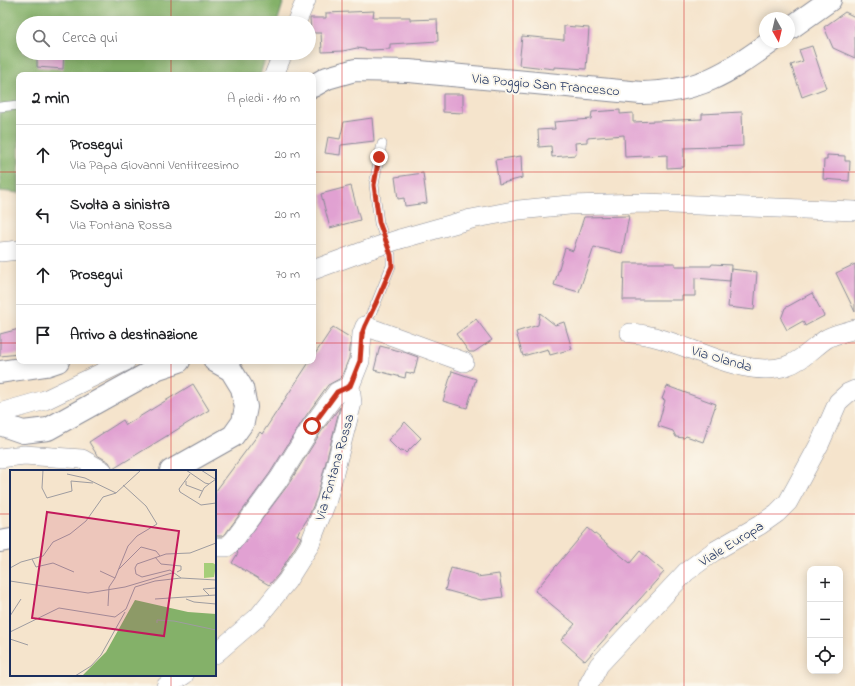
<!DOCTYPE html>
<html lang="it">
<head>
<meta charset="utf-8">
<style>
  :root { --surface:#fff; --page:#f6f6f6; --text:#202124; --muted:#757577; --line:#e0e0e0 }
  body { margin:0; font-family:"Indie Flower",sans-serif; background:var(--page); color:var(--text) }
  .controls { position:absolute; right:12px; bottom:12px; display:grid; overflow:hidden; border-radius:8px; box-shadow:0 2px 10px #0003 }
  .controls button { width:36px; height:36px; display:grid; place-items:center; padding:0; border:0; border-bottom:1px solid var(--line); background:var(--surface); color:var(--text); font:20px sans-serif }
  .compass { position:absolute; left:759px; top:12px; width:36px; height:36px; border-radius:50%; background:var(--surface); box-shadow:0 2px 10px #0003; rotate:172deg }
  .stop { position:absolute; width:12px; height:12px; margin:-9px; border:3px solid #c8321e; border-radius:50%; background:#fff }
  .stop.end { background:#c8321e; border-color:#fff; box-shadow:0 1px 4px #0008 }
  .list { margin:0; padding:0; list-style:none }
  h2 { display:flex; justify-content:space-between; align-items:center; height:52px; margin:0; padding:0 16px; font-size:17px }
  h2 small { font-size:13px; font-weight:400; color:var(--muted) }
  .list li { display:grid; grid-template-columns:26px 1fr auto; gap:12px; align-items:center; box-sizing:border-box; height:60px; padding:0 16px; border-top:1px solid var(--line) }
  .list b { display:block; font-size:15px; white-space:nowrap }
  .list p { margin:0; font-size:13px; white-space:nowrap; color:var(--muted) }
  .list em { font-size:13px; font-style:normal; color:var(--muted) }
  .icon { flex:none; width:22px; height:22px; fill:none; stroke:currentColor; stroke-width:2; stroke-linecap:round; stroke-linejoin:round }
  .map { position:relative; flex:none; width:855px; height:686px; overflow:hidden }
  .search { position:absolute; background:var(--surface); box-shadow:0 2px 10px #0003; left:16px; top:16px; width:300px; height:44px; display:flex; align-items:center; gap:10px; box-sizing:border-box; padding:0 14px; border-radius:22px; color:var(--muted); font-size:15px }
  .panel { position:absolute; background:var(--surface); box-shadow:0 2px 10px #0003; left:16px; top:72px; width:300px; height:292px; border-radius:8px }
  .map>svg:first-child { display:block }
</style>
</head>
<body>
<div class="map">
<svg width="855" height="686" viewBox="0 0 855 686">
  <rect width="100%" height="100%" fill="#fbf7ec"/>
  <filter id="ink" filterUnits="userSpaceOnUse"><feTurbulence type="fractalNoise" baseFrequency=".025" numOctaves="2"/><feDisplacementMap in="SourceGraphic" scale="8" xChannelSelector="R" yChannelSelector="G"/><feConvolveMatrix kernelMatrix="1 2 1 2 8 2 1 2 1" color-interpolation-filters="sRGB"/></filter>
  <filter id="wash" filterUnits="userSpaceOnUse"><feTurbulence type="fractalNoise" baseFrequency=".012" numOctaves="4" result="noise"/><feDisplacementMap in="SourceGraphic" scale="16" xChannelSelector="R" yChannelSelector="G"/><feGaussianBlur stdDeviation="0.9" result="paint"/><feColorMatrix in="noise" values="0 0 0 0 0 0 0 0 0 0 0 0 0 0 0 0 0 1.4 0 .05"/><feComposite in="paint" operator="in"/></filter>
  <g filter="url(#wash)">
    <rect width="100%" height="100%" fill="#f5e4cc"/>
    <path fill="#84b169" stroke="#507064" d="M0,0H284L277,23H23V53H267L260,75H19V193L0,191Z"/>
    <g id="blocks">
      <path fill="#e1a1d2" d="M374,11L373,17H410V20L437,19L438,41L390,44V49L370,50L357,48L343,51L322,52L321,33H311L310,18H326V13Z
        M845,12L855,17V58L833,48L824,27Z
        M564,26L589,28L586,69L554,67V69L519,65L522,36L564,40Z
        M812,46L826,88L802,97L791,65L803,61L799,50Z
        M37,53H64L63,69L37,67Z
        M443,94H463V113L443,112Z
        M620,110V114L633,113V122L702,119V114L742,112L743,146L684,148V167L667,168V155L625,157L624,135L587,138V142L575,143L576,155L552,157L551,146L539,147L538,130L555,129L554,122L591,119L592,112Z
        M372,118L374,141L341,145L340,155L325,153L328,137L340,139L344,122Z
        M827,155L845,156V161H850L849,181L823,179L824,160H827Z
        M521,156L522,178L499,184L495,160Z
        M423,173L427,203L405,206L404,198L398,199L395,177Z
        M351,186L360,220L330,228L321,194Z
        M629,216L622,253L594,247L579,292L554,285L565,248L573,251L584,217Z
        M624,263H675V266H711L712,264L731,265L730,281L731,269L757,272L754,310L728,307L730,281L695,278V296H682V300H623Z
        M855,264V312L836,273Z
        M812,293L824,316L805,326L803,321L787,330L781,319L785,308Z
        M540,313L555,325L564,322L572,349L550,355L548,349L523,356L516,332L538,325Z
        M476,319L492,340L474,352H469L456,334Z
        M333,327L351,338L349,358L341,378L328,385L303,420L270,473L226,533L222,536H217L215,535V492L260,432L262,434L310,361H313V357Z
        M19,329V354L0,356V334Z
        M380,346L404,352L418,357L414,374L406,372L405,378L374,370Z
        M452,371L476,379L467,408L443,401Z
        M193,384L209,410L113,469L109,462L97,455L89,442L123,420L126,425Z
        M667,386L716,404L703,442L686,436L684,438L676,437L673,431L658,426L665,400L662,399Z
        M340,407L317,497L308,518L297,535L301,537L299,541L278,575L269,585L232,563L238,553L237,552L288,485L321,432Z
        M405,422L421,438L406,453L403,450L400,452L388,440Z
        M588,528L630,563L640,551L664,572L585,661L561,640L575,624L535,591Z
        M451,568L478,575L477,577L499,574L503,597L481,600L445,590Z"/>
    </g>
  </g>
  <g filter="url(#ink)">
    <use href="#blocks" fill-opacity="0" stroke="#888a95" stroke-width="1"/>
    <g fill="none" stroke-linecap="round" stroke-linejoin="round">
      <g stroke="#888a95" stroke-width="10">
        <path id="lane" d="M0,107L19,105
          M365,326L376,303L391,266V255L379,223L374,185L379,157L382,144"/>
      </g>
      <g stroke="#888a95" stroke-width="20">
        <path id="street" d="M296,23L306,0
          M274,75L283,53
          M400,239L471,219L519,210L569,205L645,203L855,211
          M0,252L19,250
          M313,270L373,248
          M630,333C679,335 738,381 786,366C802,361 813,348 826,339C834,334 846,332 855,329
          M3,412L45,400L126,361
          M0,458L24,455L82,459L103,471
          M215,547H227L234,540L279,479L312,426L337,392L350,386
          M215,654L258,617L287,581L309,546L327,500L352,403L350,386L360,361L362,334L365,326L464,362
          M166,686L184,675
          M588,686L599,665L686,572L713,552L760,525L777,513L788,502L820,443L838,402L848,393L855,390"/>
      </g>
      <g stroke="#888a95" stroke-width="24">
        <path id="secondary" d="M789,29L830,0
          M313,86L327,78L355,70L409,71L641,93C699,92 726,74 771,42
          M0,372L46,365L58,361
          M0,424L23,432L48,429L158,368L179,361
          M171,471L233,436L243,422L246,407L242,388L231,370L215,361
          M0,541L11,539"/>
      </g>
      <use href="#lane" stroke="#fff" stroke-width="9"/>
      <use href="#street" stroke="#fff" stroke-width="19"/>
      <use href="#secondary" stroke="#fff" stroke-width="22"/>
      <g stroke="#888a95" stroke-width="20" stroke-linecap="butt">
        <path id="street-bridge" d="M373,248L400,239"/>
      </g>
      <use href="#street-bridge" stroke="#fff" stroke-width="19"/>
    </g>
  </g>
  <g fill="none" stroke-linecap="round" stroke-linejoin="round" filter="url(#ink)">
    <path stroke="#c8321e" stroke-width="5" d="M312,426L337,392L350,386L360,361L362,334L365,326L376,303L392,266L391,255L379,222L374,185L379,157"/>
  </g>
  <path fill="none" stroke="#d62828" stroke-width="1" stroke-opacity="0.55" d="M171,0V23M342,0V686M513,0V686M684,0V686M171,53V75M0,172H19M313,172H855M0,343H19M313,343H855M171,361V471M0,514H11M215,514H855M171,675V686"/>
  <g text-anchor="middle" stroke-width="4" stroke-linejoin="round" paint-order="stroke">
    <g font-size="14" fill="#1b2f5e" stroke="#fbf7ec">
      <text transform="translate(546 84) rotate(5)" y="5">Via Poggio San Francesco</text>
      <text transform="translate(722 358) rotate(16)" y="5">Via Olanda</text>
      <text transform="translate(334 467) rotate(-74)" y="5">Via Fontana Rossa</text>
      <text transform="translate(731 543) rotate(-32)" y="5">Viale Europa</text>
    </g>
  </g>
  <g transform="translate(10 470)">
    <rect width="206" height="206" fill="#f5e4cc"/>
    <path d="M194,93H203L206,95L204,107L194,108Z" fill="#a6ce79"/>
    <path d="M125,130L178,142L206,144V206H72L96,182Z" fill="#84b169"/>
    <path fill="none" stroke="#9e9ca0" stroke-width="1" d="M33,0L32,18L37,28L62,21L61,11L83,13M176,0L195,13L199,14L206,9M191,0L205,9M57,4L75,8L106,23M180,4L169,19L170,22L191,35L206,33M176,11V15L192,21M189,28L194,18L199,14M206,73L180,83L156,84L127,94L125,98L126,104L132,107L160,100L171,108L206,110M145,87L151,94L171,96V100L167,102M22,89L26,97L43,93L64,102M0,98L11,92L33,86L43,72L60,64L76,51L93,27L106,23L131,0M108,100L131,77L146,81L150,86M90,101L105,108L118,76L127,66L147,54L136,36L113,15M0,111L78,123L115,117L162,103M199,125L193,119L206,118M145,129L206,125M176,129L184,132L206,134M98,136L99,117L105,108M0,146L11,129M147,153V150L164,151L206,160M0,162L49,138L105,147L116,139L125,117L145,111L171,108M0,169L18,175M65,206L81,196L91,185L115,142"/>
    <path fill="#c2185b" fill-opacity="0.15" stroke="#c2185b" stroke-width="2" d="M37,42L169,61L154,166L22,148Z"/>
    <rect width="206" height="206" fill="none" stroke="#1b2f5e" stroke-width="2"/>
  </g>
</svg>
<div class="controls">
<button>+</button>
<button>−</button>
<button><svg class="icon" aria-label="locate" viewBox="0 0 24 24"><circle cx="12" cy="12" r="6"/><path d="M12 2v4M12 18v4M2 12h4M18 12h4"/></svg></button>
</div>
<svg class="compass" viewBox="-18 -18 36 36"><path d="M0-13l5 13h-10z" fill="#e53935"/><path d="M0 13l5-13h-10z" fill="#757577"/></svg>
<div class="stop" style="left:312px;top:426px"></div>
<div class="stop end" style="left:379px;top:157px"></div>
<div class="search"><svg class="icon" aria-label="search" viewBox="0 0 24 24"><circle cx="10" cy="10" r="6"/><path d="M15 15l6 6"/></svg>Cerca qui</div>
<section class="panel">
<h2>2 min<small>A piedi · 110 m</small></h2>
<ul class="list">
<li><svg class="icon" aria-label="ahead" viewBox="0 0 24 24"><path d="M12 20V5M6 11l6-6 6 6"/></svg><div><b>Prosegui</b><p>Via Papa Giovanni Ventitreesimo</p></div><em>20 m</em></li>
<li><svg class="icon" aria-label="left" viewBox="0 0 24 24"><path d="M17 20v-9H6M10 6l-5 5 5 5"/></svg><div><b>Svolta a sinistra</b><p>Via Fontana Rossa</p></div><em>20 m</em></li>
<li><svg class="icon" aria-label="ahead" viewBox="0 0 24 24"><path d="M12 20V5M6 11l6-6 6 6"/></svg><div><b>Prosegui</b></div><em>70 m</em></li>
<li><svg class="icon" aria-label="arrive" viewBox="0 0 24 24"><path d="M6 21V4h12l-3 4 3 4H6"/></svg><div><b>Arrivo a destinazione</b></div></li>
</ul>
</section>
</div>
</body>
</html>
